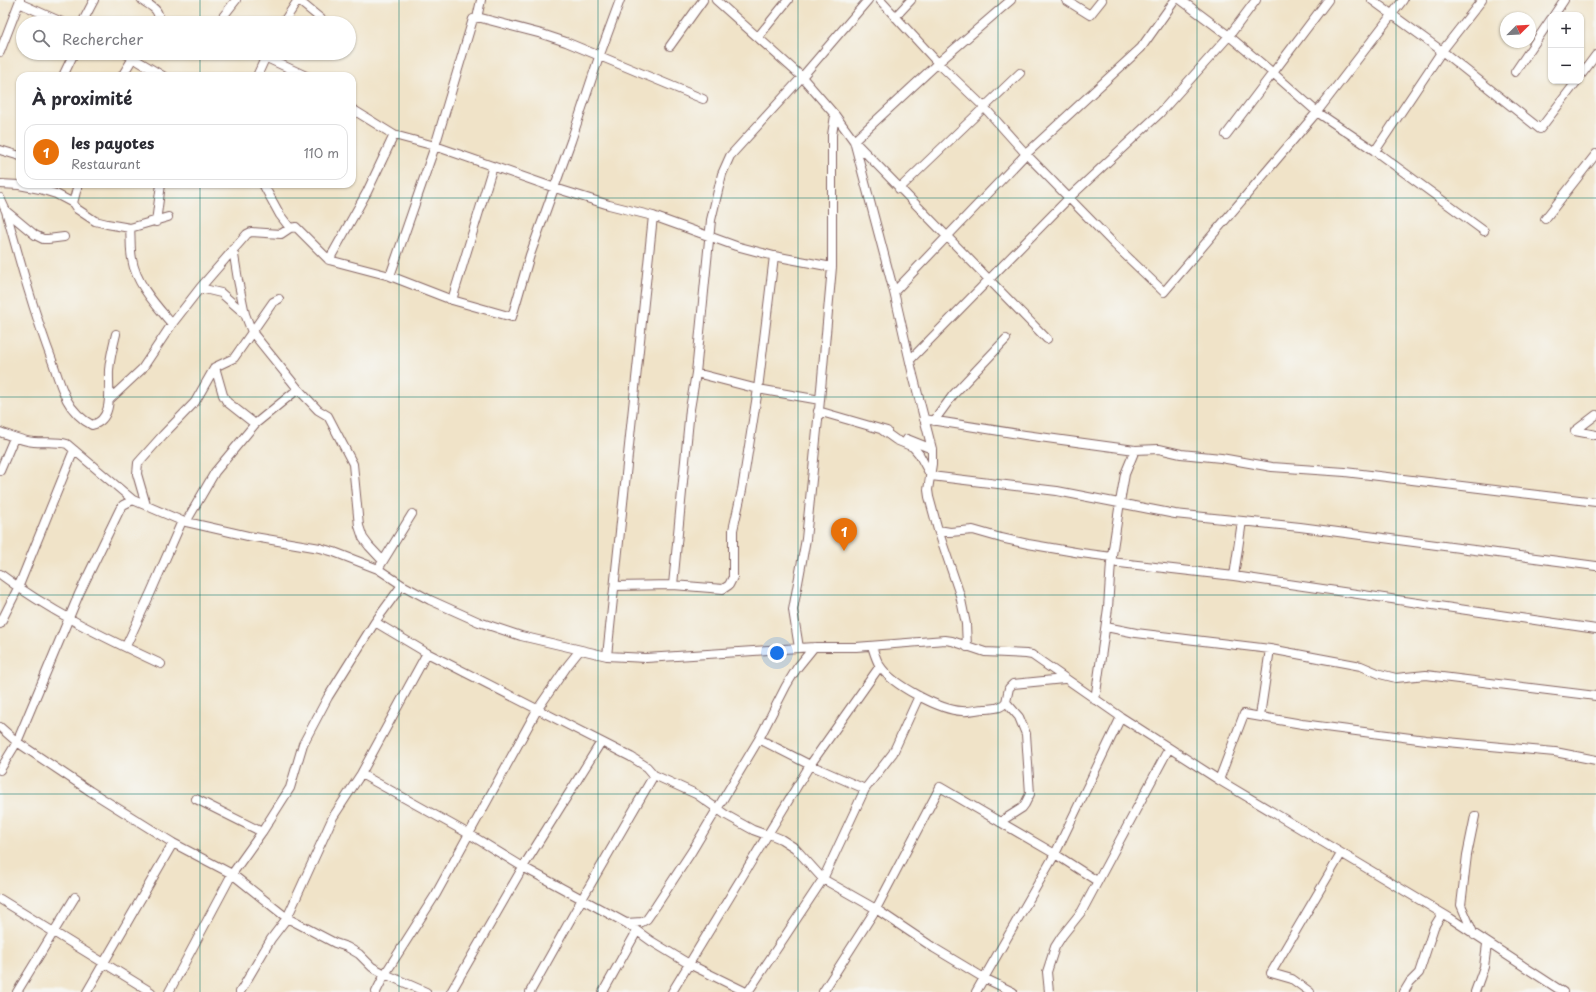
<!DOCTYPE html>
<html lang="fr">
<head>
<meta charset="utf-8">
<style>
  :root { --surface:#fff; --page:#f7f7f7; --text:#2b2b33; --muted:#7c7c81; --line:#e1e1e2; --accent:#7c3aed }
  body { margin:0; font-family:"Playpen Sans",sans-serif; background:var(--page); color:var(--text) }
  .controls { position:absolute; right:12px; top:12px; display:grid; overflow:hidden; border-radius:8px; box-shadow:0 1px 3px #0004 }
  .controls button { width:36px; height:36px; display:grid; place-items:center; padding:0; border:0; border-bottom:1px solid var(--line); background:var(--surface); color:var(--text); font:20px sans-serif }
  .compass { position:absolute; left:1500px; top:12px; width:36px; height:36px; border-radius:50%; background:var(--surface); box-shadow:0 1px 3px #0004; rotate:66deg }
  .you { position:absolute; left:777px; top:653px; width:14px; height:14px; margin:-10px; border:3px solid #fff; border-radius:50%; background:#1a73e8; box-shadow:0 0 0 6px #1a73e833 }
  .badge { display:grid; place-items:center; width:26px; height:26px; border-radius:50%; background:var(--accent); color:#fff; font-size:13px; font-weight:700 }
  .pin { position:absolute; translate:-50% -33px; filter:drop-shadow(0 1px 2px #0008) }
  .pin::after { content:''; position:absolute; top:21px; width:14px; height:12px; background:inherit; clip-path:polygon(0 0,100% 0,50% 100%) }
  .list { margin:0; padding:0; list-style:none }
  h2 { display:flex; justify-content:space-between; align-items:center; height:52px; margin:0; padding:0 16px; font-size:17px }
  h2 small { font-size:13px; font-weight:400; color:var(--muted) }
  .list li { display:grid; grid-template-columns:26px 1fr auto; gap:12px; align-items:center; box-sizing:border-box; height:56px; margin:0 8px 8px; padding:0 8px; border:1px solid var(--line); border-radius:12px }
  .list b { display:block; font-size:15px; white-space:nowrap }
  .list p { margin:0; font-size:13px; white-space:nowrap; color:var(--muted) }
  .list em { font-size:13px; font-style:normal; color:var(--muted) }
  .icon { flex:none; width:22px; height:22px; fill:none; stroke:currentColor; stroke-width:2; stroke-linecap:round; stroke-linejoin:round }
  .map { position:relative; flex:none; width:1596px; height:992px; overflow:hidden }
  .search { position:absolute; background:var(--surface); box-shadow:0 1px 3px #0004; left:16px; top:16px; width:340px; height:44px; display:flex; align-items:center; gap:10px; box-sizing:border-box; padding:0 14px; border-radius:22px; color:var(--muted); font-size:15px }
  .panel { position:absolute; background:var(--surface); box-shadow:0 1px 3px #0004; left:16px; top:72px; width:340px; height:116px; border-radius:12px }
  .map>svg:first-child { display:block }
</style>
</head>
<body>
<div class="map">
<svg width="1596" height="992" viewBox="0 0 1596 992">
  <rect width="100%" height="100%" fill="#f6f6f2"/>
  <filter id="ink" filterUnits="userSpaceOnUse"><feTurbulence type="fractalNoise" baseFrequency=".025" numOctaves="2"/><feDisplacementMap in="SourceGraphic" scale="8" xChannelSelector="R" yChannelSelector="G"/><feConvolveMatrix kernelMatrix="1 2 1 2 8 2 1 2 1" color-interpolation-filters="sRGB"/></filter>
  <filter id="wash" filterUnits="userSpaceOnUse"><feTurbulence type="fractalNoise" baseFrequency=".012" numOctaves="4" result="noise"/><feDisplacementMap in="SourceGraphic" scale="16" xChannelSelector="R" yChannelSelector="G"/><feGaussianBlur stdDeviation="0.9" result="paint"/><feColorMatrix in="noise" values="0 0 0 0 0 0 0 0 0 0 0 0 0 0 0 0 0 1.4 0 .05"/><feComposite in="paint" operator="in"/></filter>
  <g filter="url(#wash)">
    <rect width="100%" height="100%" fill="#f0e3c8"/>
  </g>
  <g filter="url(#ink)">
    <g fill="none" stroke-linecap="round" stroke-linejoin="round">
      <g stroke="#846462" stroke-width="10">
        <path id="street" d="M142,0C152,7 160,9 159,23
          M298,0L326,23
          M716,0L802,77L835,115L832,135V267L820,400
          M880,0L938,63L984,107L1026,154L1115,245L1164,292L1317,112L1403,0
          M1011,0L938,63L854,141L1047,339
          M1066,0L1090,15L1102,0
          M1181,0L1229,36L1273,73L1317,112L1375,151L1484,231
          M1372,0L1442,51L1375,151
          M1482,0L1442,51L1540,129L1577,81
          M19,3L64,23
          M1554,15L1564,0
          M895,17L911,0
          M477,18L481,0
          M82,23L94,0
          M218,23L236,0
          M283,23L298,0
          M758,37L788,0
          M670,46L703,0
          M0,52L20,0
          M124,53L133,58L137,53
          M256,53L306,76
          M1515,72L1551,19
          M1581,75L1596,55
          M63,76L74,53
          M122,76L133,58L163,76
          M257,76L267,54
          M352,109L394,135L435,146L555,188L609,205L653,216L736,246L774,256L832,267
          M835,115L854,141L894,292L913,375L932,449V464L928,490L929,497L938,530L960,595L966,624L967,647
          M1226,135L1328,0
          M0,150L20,156
          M0,184L19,185L40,189L56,194L73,203L77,209L95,221L107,224L130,228L168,217
          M263,184L280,215L290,228L296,227L329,260L367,192L394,135
          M899,189L1020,73
          M0,198L6,211L35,235L43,239H48L64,237
          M73,203L78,184
          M6,211C20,262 34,313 53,363C57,375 61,388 67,400C72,410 82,420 92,425C115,419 108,388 109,370C110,358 113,346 116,334
          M1545,219L1596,154
          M156,222L161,184
          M130,228C131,238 130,249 132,259C136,284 156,305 172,324
          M329,260L390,276L452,300L512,317L530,255L571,141L599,57L620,0
          M390,276L435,146L473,19L477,18H481L542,34L566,42L703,99
          M200,288L221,293L245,314
          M894,292L1026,154L1141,48L1175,0
          M452,300L493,166
          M910,360L1070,197L1160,113L1229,36L1256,0
          M215,367L223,395L227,402L255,424
          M696,373L711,220L722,174L730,156L802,77L868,0
          M298,389L318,410L328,416L353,464L359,526L363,538L369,546L383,561
          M110,399L142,369L172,324L200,288L247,234L251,232L281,234L290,228
          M818,411L887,431
          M924,419L1025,435L1135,450L1159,449L1181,454L1221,458L1272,467L1345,472L1596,502
          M934,421L953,395L1006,339
          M882,430L896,440L913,447L919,454L931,476L1057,491L1175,514L1300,527L1596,566
          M1575,431L1596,415
          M1575,431L1596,435
          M0,432C11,436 22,441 34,442C45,443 56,441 67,444L133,500L182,521L248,536L320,548L334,552L378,569L402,585L430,600L479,622L521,636L607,656L646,658L814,647H856L945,640L952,641L985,652L1026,654L1032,655L1121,717L1219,780L1450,918L1563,992
          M907,439L932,449
          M0,471L14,438
          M146,505L137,474L138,463L163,435L195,402L215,367L234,358L273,302L279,299
          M186,522L215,472L255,424L298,389L252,332L245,314L238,280L233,249
          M938,530L950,532L973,530L1001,538L1028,544L1081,553L1112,557
          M1111,562L1234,576L1596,629
          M380,566L412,514
          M0,574C49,611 105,638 161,664
          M1234,576L1242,521
          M673,585L690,409L696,373L758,389L774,256
          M615,586L673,585L723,589L729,585L733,577V530L742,490L758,389L820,400L806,539L793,610L799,648
          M375,622L427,653L631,757L647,767L654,775L696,794L726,815L753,830L764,834H769L781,839L795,848L823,879L876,909L934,948L984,978L1013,992
          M0,624L18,588L74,450
          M1106,627L1136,633L1270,649L1361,666L1380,674L1396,678L1426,675L1596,696
          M126,646L151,592L182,521
          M872,646C874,652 876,660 880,666C892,685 940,710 962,711C970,712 977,709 984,709C993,708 999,710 1006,702L1009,688L1013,684L1064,679
          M607,656L653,216
          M1095,700L1108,608L1111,562L1120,502L1125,474L1135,450
          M1260,716L1270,649
          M0,727L17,742L90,791L173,843L232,874L287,918L335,943L347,947L359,954L372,967L385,974L426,992
          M759,739L810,765L865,789
          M0,770L17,742L79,594L120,509L123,505L133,500
          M361,774L469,834L523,867L626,923L651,941L689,964L746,992
          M1219,780L1244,714L1302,724L1426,740L1555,752L1596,760
          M196,799L262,832
          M1000,822L1022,808L1025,804L1030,794L1026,734L1019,717L1006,702
          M0,899L151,992
          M626,923L642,922L647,919L656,906L692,851L759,739L786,686L797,668L814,647
          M1474,935L1461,905L1467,855L1475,816
          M17,992L75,897
          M87,992L173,843
          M169,992L232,874L262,832L290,788L303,744L328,697L375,622L402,585
          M240,992L271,939L287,918L333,817L361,774L427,653
          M376,992L385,974L436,894L537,710L568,665L580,650
          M451,992L523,867L601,742
          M530,992L582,899L654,775
          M603,992L637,931
          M672,992L810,765L880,666
          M748,992L823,879L865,789L893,753L919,696
          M823,992L876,909L940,787L1055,854L1097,881
          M976,992L1055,854L1121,717
          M1049,992L1047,972L1055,947L1062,936L1082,911L1169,748
          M1310,992L1292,979L1271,973L1341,854
          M1404,992L1410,982L1419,973L1434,927L1442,914
          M1475,992L1484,967L1487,944"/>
      </g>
      <use href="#street" stroke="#fff" stroke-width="8"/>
    </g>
  </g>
  <path fill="none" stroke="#0f766e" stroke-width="1" stroke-opacity="0.55" d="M200,0V23M399,0V992M598,0V992M798,0V992M998,0V992M1197,0V992M1396,0V992M200,53V76M200,184V992M0,198H1596M0,397H1596M0,595H1596M0,794H1596"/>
</svg>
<div class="controls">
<button>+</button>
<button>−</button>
</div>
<svg class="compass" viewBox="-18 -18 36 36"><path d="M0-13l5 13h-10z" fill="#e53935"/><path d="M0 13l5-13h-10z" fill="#7c7c81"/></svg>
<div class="you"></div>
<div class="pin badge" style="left:844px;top:551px;background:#e8710a">1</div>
<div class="search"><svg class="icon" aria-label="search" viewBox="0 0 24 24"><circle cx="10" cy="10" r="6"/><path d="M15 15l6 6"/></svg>Rechercher</div>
<section class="panel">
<h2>À proximité<small></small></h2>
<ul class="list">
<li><span class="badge" style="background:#e8710a">1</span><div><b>les payotes</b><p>Restaurant</p></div><em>110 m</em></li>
</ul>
</section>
</div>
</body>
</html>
